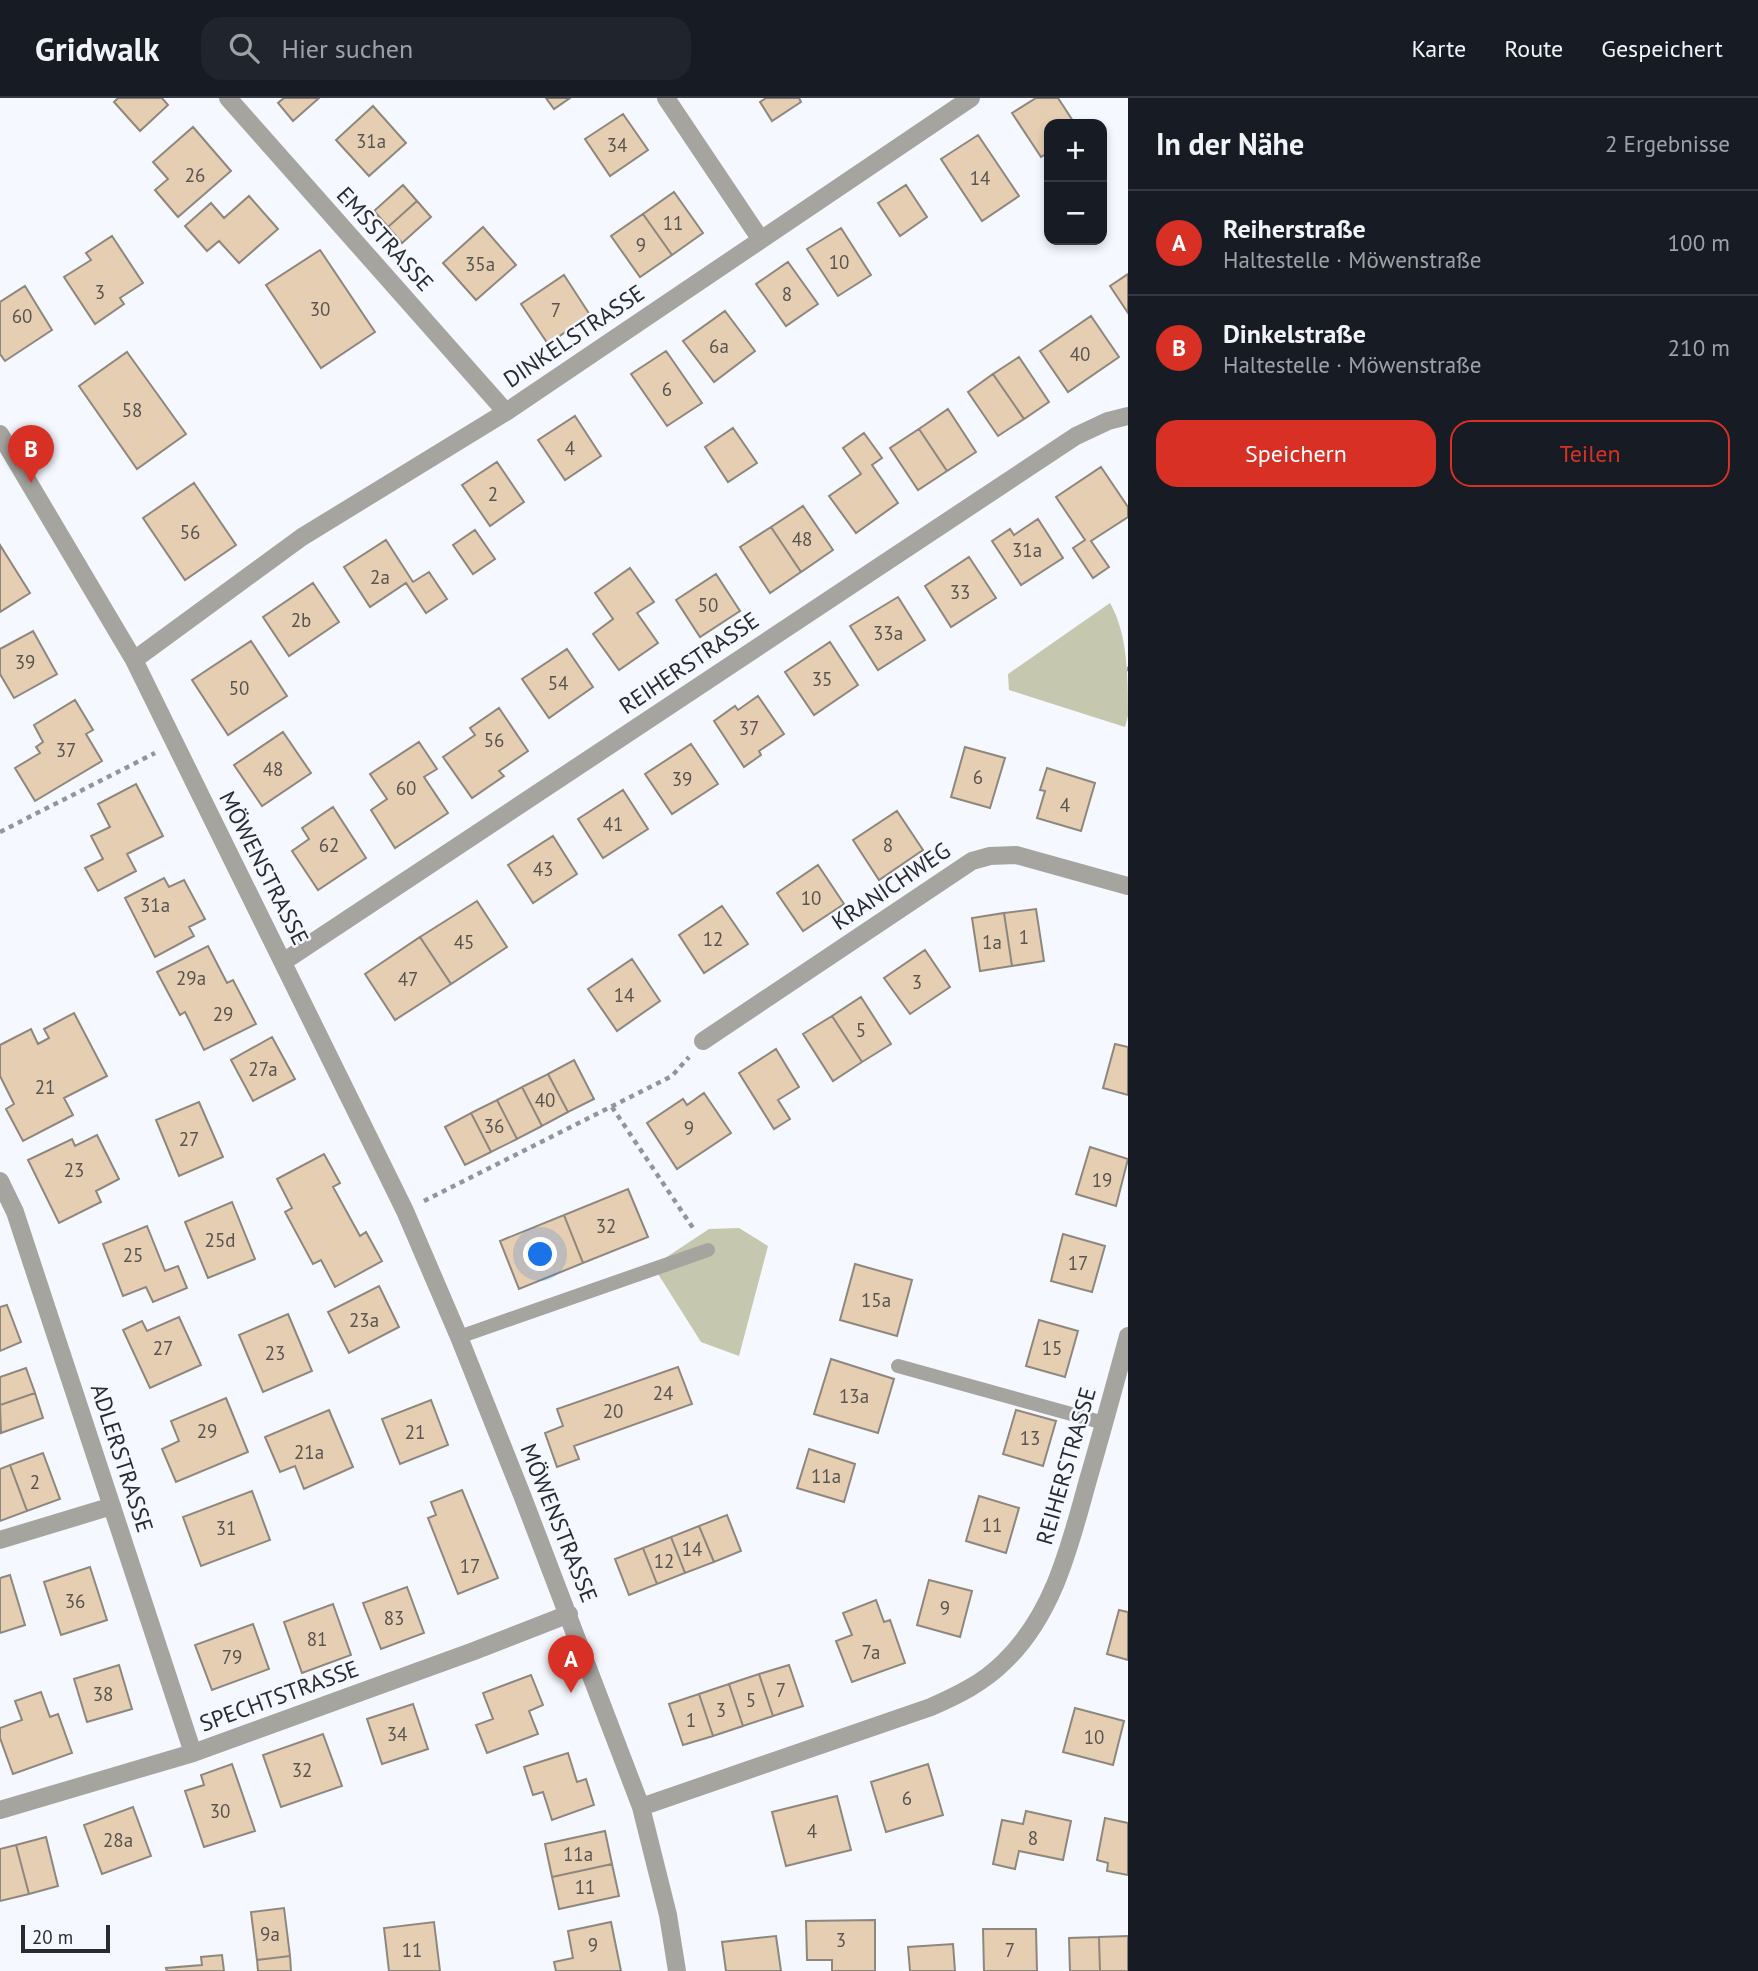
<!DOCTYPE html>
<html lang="de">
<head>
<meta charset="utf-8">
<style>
  :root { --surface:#171b24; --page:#20242c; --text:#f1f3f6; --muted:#9ea1a6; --line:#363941; --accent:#d93025 }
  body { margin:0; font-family:"PT Sans",sans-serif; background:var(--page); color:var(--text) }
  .controls { position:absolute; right:21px; top:21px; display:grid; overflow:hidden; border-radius:14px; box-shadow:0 4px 10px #0003 }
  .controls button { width:63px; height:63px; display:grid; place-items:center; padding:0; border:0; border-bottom:2px solid var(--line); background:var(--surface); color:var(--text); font:35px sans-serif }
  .scale { position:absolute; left:21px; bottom:18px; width:89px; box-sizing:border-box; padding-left:7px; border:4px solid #292b2f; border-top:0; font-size:19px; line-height:24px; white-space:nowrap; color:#292b2f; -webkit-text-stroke:5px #f5f8ff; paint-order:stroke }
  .you { position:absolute; left:541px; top:1157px; width:24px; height:24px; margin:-18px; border:5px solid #fff; border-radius:50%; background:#1a73e8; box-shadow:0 0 0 10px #1a73e833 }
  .badge { display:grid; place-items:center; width:46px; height:46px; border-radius:50%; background:var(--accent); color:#fff; font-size:23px; font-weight:700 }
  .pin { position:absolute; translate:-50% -58px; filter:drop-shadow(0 2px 4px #0008) }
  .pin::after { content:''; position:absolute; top:37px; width:24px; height:21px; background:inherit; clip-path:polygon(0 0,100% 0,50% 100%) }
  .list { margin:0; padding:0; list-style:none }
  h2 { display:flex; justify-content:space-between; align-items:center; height:91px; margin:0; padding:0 28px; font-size:30px }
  h2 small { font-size:23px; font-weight:400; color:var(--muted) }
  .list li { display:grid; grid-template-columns:46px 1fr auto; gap:21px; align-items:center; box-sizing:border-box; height:105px; padding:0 28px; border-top:2px solid var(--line) }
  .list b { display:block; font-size:26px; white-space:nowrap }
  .list p { margin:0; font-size:23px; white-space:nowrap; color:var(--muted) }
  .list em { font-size:23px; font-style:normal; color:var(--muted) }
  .actions { display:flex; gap:14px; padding:21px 28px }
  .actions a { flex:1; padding:16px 0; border:2px solid var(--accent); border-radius:21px; text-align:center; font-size:24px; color:var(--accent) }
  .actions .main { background:var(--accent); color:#fff }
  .icon { flex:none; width:38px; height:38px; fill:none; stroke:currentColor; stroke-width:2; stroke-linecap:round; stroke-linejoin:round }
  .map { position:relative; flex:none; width:1128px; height:1873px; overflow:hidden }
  header { display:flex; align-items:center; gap:42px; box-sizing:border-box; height:98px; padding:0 35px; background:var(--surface); border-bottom:2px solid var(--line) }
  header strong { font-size:33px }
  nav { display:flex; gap:38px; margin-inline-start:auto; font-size:24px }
  .search { width:490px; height:63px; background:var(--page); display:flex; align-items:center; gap:18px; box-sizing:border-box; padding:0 24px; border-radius:21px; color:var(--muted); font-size:26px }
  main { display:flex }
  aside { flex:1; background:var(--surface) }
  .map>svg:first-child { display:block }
</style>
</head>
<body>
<header>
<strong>Gridwalk</strong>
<div class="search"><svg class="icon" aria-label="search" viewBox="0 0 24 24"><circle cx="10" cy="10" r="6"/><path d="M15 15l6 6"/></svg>Hier suchen</div>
<nav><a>Karte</a><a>Route</a><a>Gespeichert</a></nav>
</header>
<main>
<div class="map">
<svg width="1128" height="1873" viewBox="0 0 1128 1873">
  <rect width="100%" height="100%" fill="#f5f8ff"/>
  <path fill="#c5c7ae" d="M1110,505C1128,536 1128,580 1128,618L1125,629L1009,592L1008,576Z
    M739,1130L768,1148L739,1258L701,1244L653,1168L709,1131Z"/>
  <path fill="#e6ceb2" stroke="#8e877e" stroke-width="2" d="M118,0H162L168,7L140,33L114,4Z
    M284,0H319L293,23L278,5Z
    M546,0H570L554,11Z
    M766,0H799L801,4L772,23L760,4Z
    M1036,0H1058L1075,26H1049V54L1041,59L1012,15Z
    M373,8L406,45L369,78L336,42Z
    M623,16L648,52L610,78L585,41Z
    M193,29L231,73L178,119L155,92L168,81L153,64Z
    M978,37L1019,98L982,123L941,61Z
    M403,87L417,103L388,129L374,113Z
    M906,87L927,119L900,138L878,105Z
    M674,94L703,135L672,157L643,116Z
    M249,98L278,131L239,165L219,143L207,153L185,128L211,105L224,120Z
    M417,103L431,119L402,145L388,129Z
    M643,116L672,157L640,179L611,138Z
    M483,129L516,167L476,202L443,165Z
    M841,130L871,177L838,198L807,151Z
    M112,138L143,185L120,200L124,206L95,226L64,179L91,162L86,155Z
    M320,152L375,234L321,270L266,187Z
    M788,164L818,206L786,228L756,186Z
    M1128,176V215L1110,188Z
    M564,177L590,217L548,246L521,206Z
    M25,188L52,232L5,263L0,256V204Z
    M725,213L755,253L714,284L683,243Z
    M1091,218L1119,259L1068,294L1040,253Z
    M666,253L702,305L667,328L631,276Z
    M127,254L186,336L137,371L79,288Z
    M1019,259L1049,304L1024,321L993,276Z
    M993,276L1024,321L998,338L968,294Z
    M948,311L976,354L947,373L919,331Z
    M575,318L601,358L565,382L538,342Z
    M733,330L757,365L728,384L705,349Z
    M919,331L947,373L918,392L890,350Z
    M864,335L882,360L872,367L898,405L856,435L829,398L861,376L843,350Z
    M497,364L524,404L490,428L462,387Z
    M1101,369L1128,409V419L1091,443L1109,469L1093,480L1073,450L1085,442L1056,399Z
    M194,385L236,447L185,482L143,420Z
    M803,408L833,452L801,474L771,429Z
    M1038,421L1063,460L1021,487L992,443L1010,431L1014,437Z
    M771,429L801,474L770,495L740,449Z
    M475,432L495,461L473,476L453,447Z
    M386,442L413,484L429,474L447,501L426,515L406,485L370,509L344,469Z
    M0,447L30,495L0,514Z
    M969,459L996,500L951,529L925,488Z
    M630,470L654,504L637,515L658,545L619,572L593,536L613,521L595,495Z
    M716,476L740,513L700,539L676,502Z
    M313,485L339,524L289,558L263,519Z
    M898,499L925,542L878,572L850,528Z
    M33,533L57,576L14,600L0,576V551Z
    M251,543L287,598L228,637L192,582Z
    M830,544L858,587L814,617L785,574Z
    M567,551L593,589L549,620L522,581Z
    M758,598L784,636L759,653L761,657L744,669L714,623L735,608L738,612Z
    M75,602L93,632L86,636L102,663L35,703L15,670L40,655L36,649L43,644L34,627Z
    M499,610L528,653L499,673L504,678L472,700L443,659L475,637L470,630Z
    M283,634L311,675L262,708L234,667Z
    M419,644L437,671L424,679L448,715L395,750L371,712L387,701L370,676Z
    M691,646L718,686L672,716L645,676Z
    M965,649L1005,660L990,710L951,699Z
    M1047,670L1095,685L1081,733L1037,720L1045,693L1040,692Z
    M136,686L163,738L127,756L136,773L98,793L85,770L103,761L91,738L110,729L98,706Z
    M623,692L648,731L603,760L578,721Z
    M333,709L366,760L318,792L292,753L309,741L302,730Z
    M897,713L923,752L879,782L853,742Z
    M553,738L577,776L533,805L508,767Z
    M818,767L844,806L803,833L777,795Z
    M164,780L169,789L184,782L205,821L189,829L194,838L155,859L125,800Z
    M477,803L507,849L451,886L420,839Z
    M722,808L748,846L704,875L679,837Z
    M1036,811L1044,863L1012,868L1004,815Z
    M1004,815L1012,868L980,873L972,820Z
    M420,839L451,886L395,922L365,876Z
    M208,848L227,885L233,882L256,926L204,952L185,914L180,917L157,874Z
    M925,852L950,889L910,916L884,880Z
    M632,861L660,903L617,933L588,891Z
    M861,899L891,946L862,964L832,918Z
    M74,915L107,978L64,1000L73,1017L23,1043L6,1011L14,1006L0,978V947L31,931L38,946L49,940L44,931Z
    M832,918L862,964L833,983L803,936Z
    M272,939L295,981L253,1003L231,962Z
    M1115,946L1128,949V997L1103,990Z
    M776,951L799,989L778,1002L790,1021L774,1031L739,975Z
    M574,962L594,1001L568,1014L548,976Z
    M548,976L568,1014L542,1028L522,989Z
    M522,989L542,1028L517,1041L497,1002Z
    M704,995L731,1035L677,1071L647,1025L683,1001L687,1007Z
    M497,1002L517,1041L491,1054L471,1015Z
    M199,1004L223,1059L179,1078L156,1022Z
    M471,1015L491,1054L465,1067L445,1029Z
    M97,1037L119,1081L96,1093L101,1104L59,1125L28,1062L72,1041L75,1048Z
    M1090,1049L1128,1061L1116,1108L1076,1096Z
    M324,1056L340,1085L333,1089L360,1138L366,1134L382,1163L335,1189L321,1162L313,1166L285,1114L292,1110L277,1081Z
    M628,1091L648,1139L583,1165L564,1117Z
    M232,1104L255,1161L208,1180L185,1124Z
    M564,1117L583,1165L519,1191L500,1143Z
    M147,1128L165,1173L178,1168L187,1190L153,1204L146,1189L123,1198L103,1146Z
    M1063,1136L1105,1148L1092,1194L1051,1183Z
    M855,1166L912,1182L897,1238L840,1222Z
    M379,1188L399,1229L349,1255L328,1214Z
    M7,1207L21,1244L0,1253V1209Z
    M288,1216L312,1273L263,1294L239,1237Z
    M179,1219L201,1267L150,1290L123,1232L142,1223L147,1233Z
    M1039,1222L1078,1233L1065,1279L1026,1268Z
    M831,1261L894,1281L878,1335L814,1316Z
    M678,1269L692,1306L574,1348L579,1361L557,1369L545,1335L563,1328L557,1311Z
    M26,1270L35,1295L0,1307V1279Z
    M35,1295L43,1320L1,1335L0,1307Z
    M226,1300L248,1354L176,1384L162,1351L179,1343L171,1323Z
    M431,1302L448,1347L400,1366L382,1321Z
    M329,1312L353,1369L304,1391L295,1368L280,1374L265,1339Z
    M1016,1312L1056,1323L1043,1368L1003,1356Z
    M809,1351L855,1366L844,1404L797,1390Z
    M43,1355L60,1401L27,1413L10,1367Z
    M10,1367L27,1413L0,1423V1371Z
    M462,1392L498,1480L458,1496L428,1420L436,1417L431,1404Z
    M252,1393L270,1442L201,1468L183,1419Z
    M979,1398L1019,1410L1006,1455L966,1443Z
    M727,1417L741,1453L714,1464L699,1428Z
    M699,1428L714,1464L685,1475L671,1439Z
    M671,1439L685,1475L657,1486L643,1450Z
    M643,1450L657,1486L629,1497L615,1461Z
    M90,1469L107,1522L61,1537L44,1484Z
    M10,1477L25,1527L0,1535V1480Z
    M929,1482L972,1493L960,1539L917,1527Z
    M407,1489L424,1535L381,1551L363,1505Z
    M876,1502L884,1524L890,1522L905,1565L852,1584L836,1543L852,1537L843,1515Z
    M333,1506L351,1557L302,1575L284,1524Z
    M1119,1512L1128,1514V1562L1107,1556Z
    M253,1526L269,1571L212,1592L195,1547Z
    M119,1567L132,1611L87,1624L74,1581Z
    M789,1567L803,1608L773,1618L759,1576Z
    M759,1576L773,1618L743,1628L729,1586Z
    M531,1577L543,1607L529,1613L538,1636L487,1655L476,1627L493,1621L483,1595Z
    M729,1586L743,1628L713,1638L699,1596Z
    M41,1594L50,1619L58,1616L72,1655L13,1676L0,1640V1630L22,1622L15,1603Z
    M699,1596L713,1638L683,1647L669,1606Z
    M413,1606L428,1651L382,1666L367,1621Z
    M1075,1610L1124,1623L1113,1667L1063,1654Z
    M323,1636L342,1688L281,1709L263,1657Z
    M568,1655L577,1684L586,1681L594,1707L552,1722L543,1694L533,1697L524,1669Z
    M232,1666L255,1733L204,1749L185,1693L204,1687L201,1677Z
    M928,1666L943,1717L886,1734L871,1684Z
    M837,1698L851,1752L786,1768L772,1714Z
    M133,1709L151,1758L102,1776L84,1727Z
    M1026,1713L1071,1723L1063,1762L1019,1753L1015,1771L993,1766L1002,1722L1023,1726Z
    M1105,1720L1128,1725V1777L1107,1773L1108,1765L1097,1762Z
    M605,1733L612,1766L552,1779L545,1746Z
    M46,1739L58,1788L29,1796L16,1747Z
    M16,1747L29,1796L0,1803V1751Z
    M612,1766L619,1798L559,1811L552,1779Z
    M284,1810L290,1858L257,1862L251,1814Z
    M875,1822V1873H832V1862H807L806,1823Z
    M434,1824L440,1873H389L384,1830Z
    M611,1824L621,1873H556L554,1864L573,1860L568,1833Z
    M983,1831H1036L1037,1873H984Z
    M776,1838L781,1873H726L722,1844Z
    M1128,1838V1873H1100L1099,1839Z
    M1099,1839L1100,1873H1070L1069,1840Z
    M953,1846L955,1873H910L908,1849Z
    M222,1857L224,1873H167L166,1870L202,1867L201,1859Z
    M290,1858L291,1873H258L257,1862Z"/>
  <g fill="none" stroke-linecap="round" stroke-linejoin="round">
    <path stroke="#92959a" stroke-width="4.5" stroke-dasharray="5 5" stroke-linecap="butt" d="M1127,571H1128
      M0,734L155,655
      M612,1009L695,1133
      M424,1103L672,978L689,959"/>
    <path stroke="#a6a49f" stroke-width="14" d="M459,1239L708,1152
      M898,1268L1104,1325"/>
    <path stroke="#a6a49f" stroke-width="18" d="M228,0L506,314
      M666,0L761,142
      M0,336L134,562L405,1113L459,1239L522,1397L641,1709L668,1817L677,1873
      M134,562L302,439L506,314L971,0
      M283,864L1076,338L1108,323L1128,318
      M703,943L972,763L990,758L1016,757L1128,788
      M0,1083L15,1114L193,1655
      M0,1442L112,1408
      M641,1709L931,1609C958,1597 983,1585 1004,1564C1054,1516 1070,1447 1088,1382C1102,1334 1115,1286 1128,1238
      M0,1712L193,1655L474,1553L569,1516"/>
  </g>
  <g text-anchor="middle" stroke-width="5" stroke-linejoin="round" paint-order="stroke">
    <g font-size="19" fill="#585450">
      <text x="371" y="50">31a</text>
      <text x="617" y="54">34</text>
      <text x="195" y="84">26</text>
      <text x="980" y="87">14</text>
      <text x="673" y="132">11</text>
      <text x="641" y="154">9</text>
      <text x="839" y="171">10</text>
      <text x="480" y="173">35a</text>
      <text x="100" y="201">3</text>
      <text x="787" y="203">8</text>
      <text x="320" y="218">30</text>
      <text x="556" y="219">7</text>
      <text x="22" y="225">60</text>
      <text x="719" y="255">6a</text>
      <text x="1080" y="263">40</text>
      <text x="667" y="298">6</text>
      <text x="132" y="319">58</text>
      <text x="570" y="357">4</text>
      <text x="493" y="403">2</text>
      <text x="190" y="441">56</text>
      <text x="802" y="448">48</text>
      <text x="1027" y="459">31a</text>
      <text x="380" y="486">2a</text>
      <text x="960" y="501">33</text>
      <text x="708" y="514">50</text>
      <text x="301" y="529">2b</text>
      <text x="888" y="542">33a</text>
      <text x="25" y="571">39</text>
      <text x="822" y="588">35</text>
      <text x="558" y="592">54</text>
      <text x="239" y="597">50</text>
      <text x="749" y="637">37</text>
      <text x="494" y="649">56</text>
      <text x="66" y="659">37</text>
      <text x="273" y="678">48</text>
      <text x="978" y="686">6</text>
      <text x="682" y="688">39</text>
      <text x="406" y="697">60</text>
      <text x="1065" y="714">4</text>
      <text x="613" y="733">41</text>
      <text x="329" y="754">62</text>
      <text x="888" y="754">8</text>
      <text x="543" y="778">43</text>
      <text x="811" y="807">10</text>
      <text x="155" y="814">31a</text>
      <text x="1024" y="846">1</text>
      <text x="713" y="848">12</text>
      <text x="464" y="851">45</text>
      <text x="992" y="851">1a</text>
      <text x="191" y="887">29a</text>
      <text x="408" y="888">47</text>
      <text x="917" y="891">3</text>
      <text x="624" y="904">14</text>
      <text x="223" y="923">29</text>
      <text x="861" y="939">5</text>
      <text x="263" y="978">27a</text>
      <text x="45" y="996">21</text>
      <text x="545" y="1009">40</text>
      <text x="494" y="1035">36</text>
      <text x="689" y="1037">9</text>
      <text x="189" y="1048">27</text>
      <text x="74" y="1079">23</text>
      <text x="1102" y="1089">19</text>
      <text x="606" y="1135">32</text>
      <text x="220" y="1149">25d</text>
      <text x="133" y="1164">25</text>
      <text x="1078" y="1172">17</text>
      <text x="876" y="1209">15a</text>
      <text x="364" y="1229">23a</text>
      <text x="163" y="1257">27</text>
      <text x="1052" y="1257">15</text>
      <text x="275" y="1262">23</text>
      <text x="663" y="1302">24</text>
      <text x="854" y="1305">13a</text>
      <text x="613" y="1320">20</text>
      <text x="207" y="1340">29</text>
      <text x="415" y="1341">21</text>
      <text x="1030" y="1347">13</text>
      <text x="309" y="1361">21a</text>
      <text x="826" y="1385">11a</text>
      <text x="35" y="1391">2</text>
      <text x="992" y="1434">11</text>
      <text x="226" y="1437">31</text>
      <text x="692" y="1458">14</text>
      <text x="664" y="1470">12</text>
      <text x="470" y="1475">17</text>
      <text x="75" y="1510">36</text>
      <text x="945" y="1517">9</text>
      <text x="394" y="1527">83</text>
      <text x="317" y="1548">81</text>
      <text x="871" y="1561">7a</text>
      <text x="232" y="1566">79</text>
      <text x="781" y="1599">7</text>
      <text x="103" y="1603">38</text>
      <text x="751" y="1609">5</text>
      <text x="721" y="1619">3</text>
      <text x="691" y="1629">1</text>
      <text x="397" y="1643">34</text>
      <text x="1094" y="1646">10</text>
      <text x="302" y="1679">32</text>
      <text x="907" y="1707">6</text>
      <text x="220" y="1720">30</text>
      <text x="812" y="1740">4</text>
      <text x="1033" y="1747">8</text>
      <text x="118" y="1749">28a</text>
      <text x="578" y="1763">11a</text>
      <text x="585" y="1796">11</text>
      <text x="270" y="1843">9a</text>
      <text x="841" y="1849">3</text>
      <text x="593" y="1854">9</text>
      <text x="412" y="1859">11</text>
      <text x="1010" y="1859">7</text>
    </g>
    <g font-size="23" fill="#292b2f" stroke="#f5f8ff">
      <text transform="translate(385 141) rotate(48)" y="8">EMSSTRASSE</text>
      <text transform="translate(574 238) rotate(-34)" y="8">DINKELSTRASSE</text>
      <text transform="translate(689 565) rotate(-34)" y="8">REIHERSTRASSE</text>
      <text transform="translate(264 770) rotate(63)" y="8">MÖWENSTRASSE</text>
      <text transform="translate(891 788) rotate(-34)" y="8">KRANICHWEG</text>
      <text transform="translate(122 1360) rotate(72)" y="8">ADLERSTRASSE</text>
      <text transform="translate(1066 1368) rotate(-74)" y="8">REIHERSTRASSE</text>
      <text transform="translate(559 1425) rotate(68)" y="8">MÖWENSTRASSE</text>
      <text transform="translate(279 1598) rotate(-20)" y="8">SPECHTSTRASSE</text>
    </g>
  </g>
</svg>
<div class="controls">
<button>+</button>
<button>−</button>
</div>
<div class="scale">20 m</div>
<div class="you"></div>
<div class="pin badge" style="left:571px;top:1595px">A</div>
<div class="pin badge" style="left:31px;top:385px">B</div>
</div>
<aside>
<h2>In der Nähe<small>2 Ergebnisse</small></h2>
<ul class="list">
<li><span class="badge">A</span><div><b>Reiherstraße</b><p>Haltestelle · Möwenstraße</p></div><em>100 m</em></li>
<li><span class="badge">B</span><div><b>Dinkelstraße</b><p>Haltestelle · Möwenstraße</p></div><em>210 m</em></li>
</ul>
<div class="actions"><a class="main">Speichern</a><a>Teilen</a></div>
</aside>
</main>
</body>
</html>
